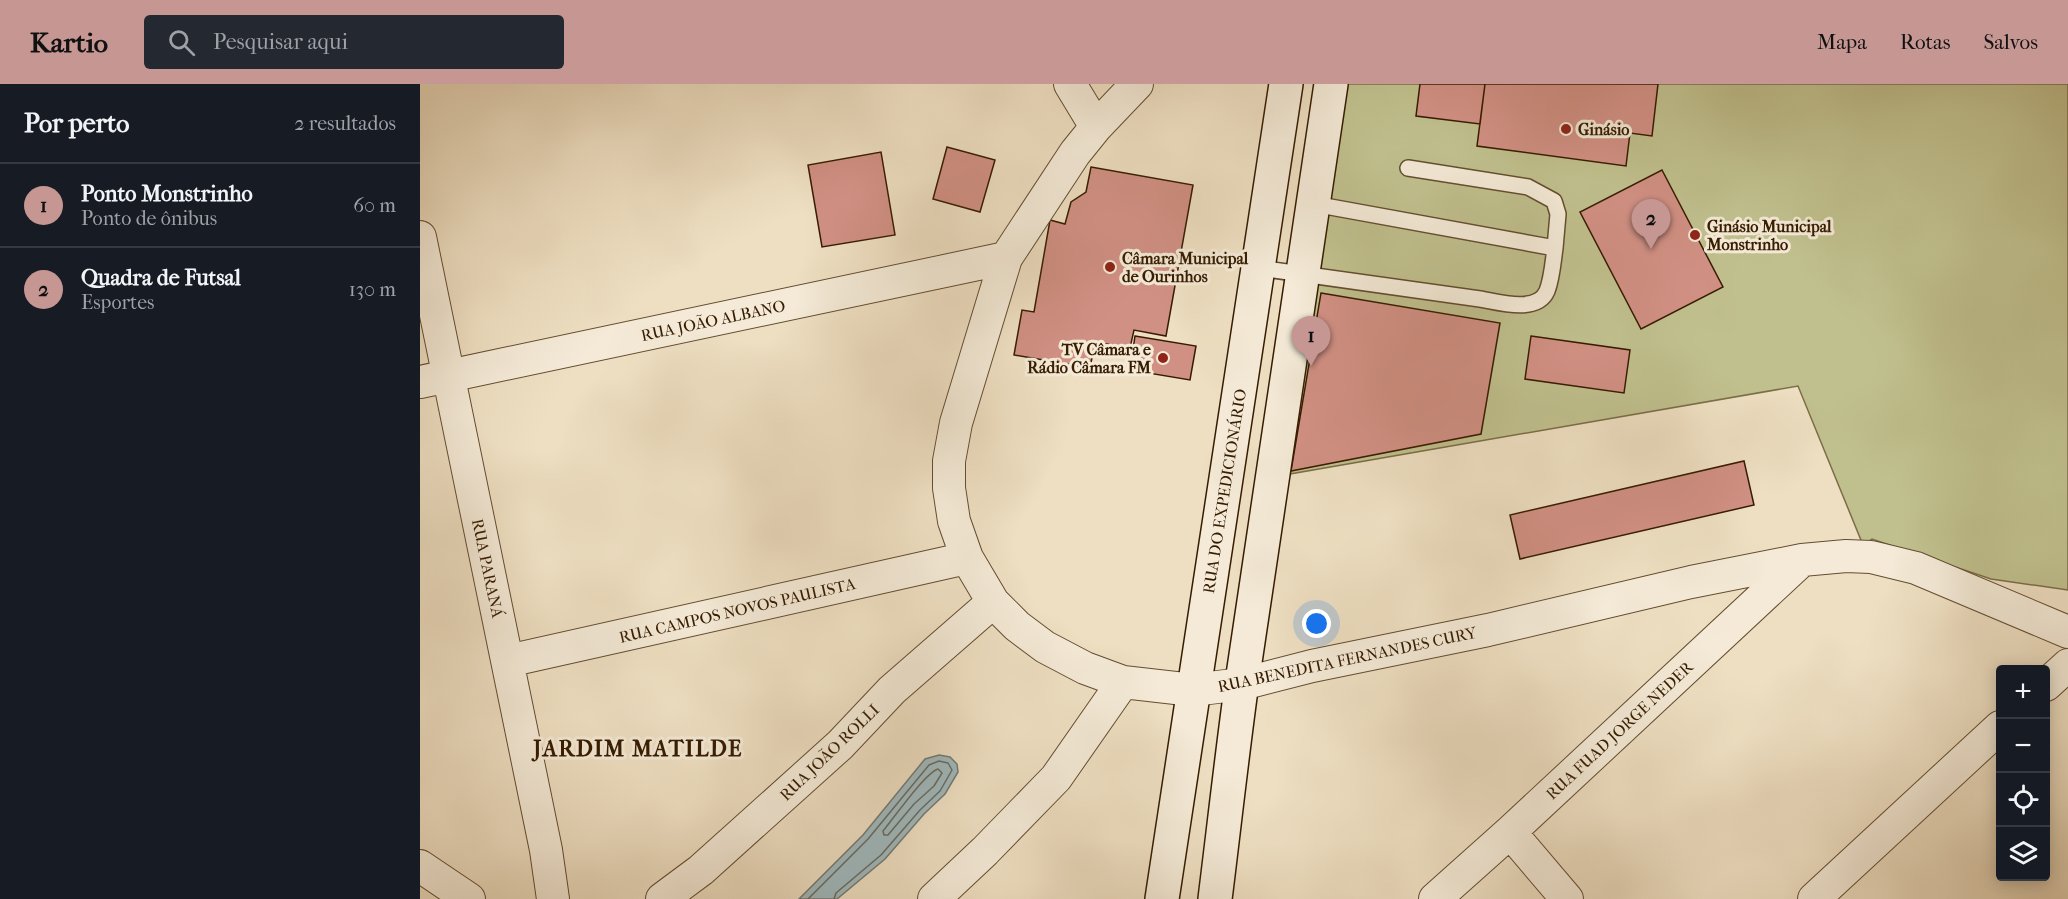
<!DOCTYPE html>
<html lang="pt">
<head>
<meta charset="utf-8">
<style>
  :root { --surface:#171b24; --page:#242831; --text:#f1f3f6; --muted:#9ea1a6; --line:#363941; --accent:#c59692 }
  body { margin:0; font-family:"IM FELL French Canon",serif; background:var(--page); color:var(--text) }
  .controls { position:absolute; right:18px; bottom:18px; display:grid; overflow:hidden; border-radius:6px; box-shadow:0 3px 15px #0003 }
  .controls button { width:54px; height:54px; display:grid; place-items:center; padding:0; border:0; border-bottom:2px solid var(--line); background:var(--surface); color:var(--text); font:30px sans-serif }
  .you { position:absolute; left:897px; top:540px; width:21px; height:21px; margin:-15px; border:4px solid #fff; border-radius:50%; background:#1a73e8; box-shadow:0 0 0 9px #1a73e833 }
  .badge { display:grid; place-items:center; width:39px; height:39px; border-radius:50%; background:var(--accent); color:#111; font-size:20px; font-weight:700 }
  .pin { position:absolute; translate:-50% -50px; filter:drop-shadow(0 2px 3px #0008) }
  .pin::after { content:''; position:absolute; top:32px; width:21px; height:18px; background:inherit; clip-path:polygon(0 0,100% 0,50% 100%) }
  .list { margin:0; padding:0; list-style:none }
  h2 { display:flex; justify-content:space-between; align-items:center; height:78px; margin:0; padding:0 24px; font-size:26px }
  h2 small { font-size:20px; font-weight:400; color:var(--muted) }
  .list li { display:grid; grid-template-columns:39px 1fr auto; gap:18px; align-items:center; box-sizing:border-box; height:84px; padding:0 24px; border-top:2px solid var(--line) }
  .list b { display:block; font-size:22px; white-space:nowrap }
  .list p { margin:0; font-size:20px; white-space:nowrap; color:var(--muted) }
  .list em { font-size:20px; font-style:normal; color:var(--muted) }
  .icon { flex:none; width:33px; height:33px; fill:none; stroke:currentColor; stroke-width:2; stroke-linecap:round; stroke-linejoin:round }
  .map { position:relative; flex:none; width:1648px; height:815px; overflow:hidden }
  header { display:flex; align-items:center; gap:36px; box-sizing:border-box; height:84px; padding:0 30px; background:var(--accent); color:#111 }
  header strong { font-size:28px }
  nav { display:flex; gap:33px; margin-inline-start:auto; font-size:21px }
  .search { width:420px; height:54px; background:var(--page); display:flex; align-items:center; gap:15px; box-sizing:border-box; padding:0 21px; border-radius:6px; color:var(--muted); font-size:22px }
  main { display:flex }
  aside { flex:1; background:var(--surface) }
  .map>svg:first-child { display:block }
</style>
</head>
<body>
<header>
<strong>Kartio</strong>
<div class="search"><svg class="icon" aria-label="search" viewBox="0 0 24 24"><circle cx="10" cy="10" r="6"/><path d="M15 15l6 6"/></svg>Pesquisar aqui</div>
<nav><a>Mapa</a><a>Rotas</a><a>Salvos</a></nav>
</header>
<main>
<aside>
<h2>Por perto<small>2 resultados</small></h2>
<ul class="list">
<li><span class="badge">1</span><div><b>Ponto Monstrinho</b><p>Ponto de ônibus</p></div><em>60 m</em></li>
<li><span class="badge">2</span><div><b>Quadra de Futsal</b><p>Esportes</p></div><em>130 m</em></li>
</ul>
</aside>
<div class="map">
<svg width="1648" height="815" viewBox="0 0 1648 815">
  <rect width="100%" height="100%" fill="#eedfc2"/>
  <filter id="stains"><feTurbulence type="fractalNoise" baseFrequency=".00333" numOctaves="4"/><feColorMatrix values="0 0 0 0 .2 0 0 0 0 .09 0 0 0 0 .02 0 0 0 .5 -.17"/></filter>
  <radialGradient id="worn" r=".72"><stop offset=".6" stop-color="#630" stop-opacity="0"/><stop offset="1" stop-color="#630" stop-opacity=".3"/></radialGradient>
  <path fill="#c0c08e" stroke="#7b6e47" stroke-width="1.5" d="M926,0H1648V506L1571,495L1452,455L1443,461L1378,302L864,391Z"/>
  <path fill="#9fb9bf" stroke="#757a73" stroke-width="1.5" d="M519,671L530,673L537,680L538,688L525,710L504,730L465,775L417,815H379L443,751L505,675Z"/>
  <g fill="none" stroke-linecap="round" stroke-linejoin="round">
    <path stroke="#6a6a60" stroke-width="1.5" d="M518,685L522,689L514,702L494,720L468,751H464L463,747C474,734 504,690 518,685Z
      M388,815L448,755L509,681L519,677L528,679L532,686L520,707L500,726L461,771L416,809L414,815"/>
  </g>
  <path fill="#d19084" stroke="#361c00" stroke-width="1.5" d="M1000,0H1065L1060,40L996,32Z
    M1065,0H1238L1232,52L1210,49L1206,82L1057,62Z
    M527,63L575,76L560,128L513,115Z
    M461,68L475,151L402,163L388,81Z
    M671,83L773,101L746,252L714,246L710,264L675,258L670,284L594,271L602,226L614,228L630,136L645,140L651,118L666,108Z
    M1242,86L1303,203L1221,245L1160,128Z
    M901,209L1080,239L1061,350L871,387Z
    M715,252L776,262L770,296L710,286Z
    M1111,252L1210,266L1204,309L1105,295Z
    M1324,377L1334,421L1100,475L1090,431Z"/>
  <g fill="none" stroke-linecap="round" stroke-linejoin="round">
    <g stroke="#644d30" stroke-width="18">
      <path id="lane" d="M988,84L1108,103L1134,117L1138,130L1135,164
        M839,184L1060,215C1078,218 1117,230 1127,207C1132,194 1133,178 1135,164L894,120"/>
    </g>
    <g stroke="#644d30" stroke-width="34">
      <path id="street" d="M650,0L676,43
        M717,0L676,43L655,69L586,174L536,339L529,377V404L534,437L547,474L573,518L597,542L625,563L665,584L703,598L773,606L822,600L892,582L1068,546L1271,498L1382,476L1426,472L1451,473L1496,484L1648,548
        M0,153L126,766L133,815
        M0,298L586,174
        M88,577L547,474
        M1626,601L1648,581
        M1090,748L1147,815
        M0,782L49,815
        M242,815L281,786L420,661L472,606L573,518
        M514,815L565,767L636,694L703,598
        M1015,815L1090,748L1382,476
        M1394,815L1580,643"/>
    </g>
    <g stroke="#361c00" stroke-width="36">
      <path id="secondary" d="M742,815L866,0
        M795,815C804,743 812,670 822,598C850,399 883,200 911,0"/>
    </g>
    <use href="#lane" stroke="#f4ead7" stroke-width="15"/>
    <use href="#street" stroke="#f4ead7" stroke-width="32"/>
    <use href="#secondary" stroke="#f4ead7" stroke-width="33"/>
  </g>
  <g fill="#8f2418" stroke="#f4ead7" stroke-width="2">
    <circle cx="1146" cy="45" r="6"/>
    <circle cx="1275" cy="151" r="6"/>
    <circle cx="690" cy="183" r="6"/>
    <circle cx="743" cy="274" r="6"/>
  </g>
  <g text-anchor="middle" stroke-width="6" stroke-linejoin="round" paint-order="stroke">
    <g font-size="16" font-weight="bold" fill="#361c00" stroke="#f4ead7" text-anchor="start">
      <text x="1158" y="51">Ginásio</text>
      <text x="1287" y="148">Ginásio Municipal<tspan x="1287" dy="18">Monstrinho</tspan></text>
      <text x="702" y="180">Câmara Municipal<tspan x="702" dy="18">de Ourinhos</tspan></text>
      <text x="731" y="271" text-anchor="end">TV Câmara e<tspan x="731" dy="18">Rádio Câmara FM</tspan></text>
    </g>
    <g font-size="16" fill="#361c00" stroke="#f4ead7">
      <text transform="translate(293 236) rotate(-12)" y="6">RUA JOÃO ALBANO</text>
      <text transform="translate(804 407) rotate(-81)" y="6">RUA DO EXPEDICIONÁRIO</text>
      <text transform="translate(68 484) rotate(78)" y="6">RUA PARANÁ</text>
      <text transform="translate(317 526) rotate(-13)" y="6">RUA CAMPOS NOVOS PAULISTA</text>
      <text transform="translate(927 575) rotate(-12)" y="6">RUA BENEDITA FERNANDES CURY</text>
      <text transform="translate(1199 646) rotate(-43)" y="6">RUA FUAD JORGE NEDER</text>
      <text transform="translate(409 668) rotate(-44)" y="6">RUA JOÃO ROLLI</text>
    </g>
    <g font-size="22" font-weight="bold" letter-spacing="1.5" fill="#361c00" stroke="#f4ead7">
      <text x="218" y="672">JARDIM MATILDE</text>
    </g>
  </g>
  <rect width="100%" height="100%" filter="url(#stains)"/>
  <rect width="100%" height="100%" fill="url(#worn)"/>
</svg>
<div class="controls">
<button>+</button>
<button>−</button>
<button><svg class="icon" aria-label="locate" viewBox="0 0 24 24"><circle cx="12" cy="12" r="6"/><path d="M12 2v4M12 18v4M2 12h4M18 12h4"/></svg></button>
<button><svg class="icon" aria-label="layers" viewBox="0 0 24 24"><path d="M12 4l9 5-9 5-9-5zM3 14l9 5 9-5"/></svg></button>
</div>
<div class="you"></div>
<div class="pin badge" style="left:891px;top:282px">1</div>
<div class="pin badge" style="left:1231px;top:165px">2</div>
</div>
</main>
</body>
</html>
